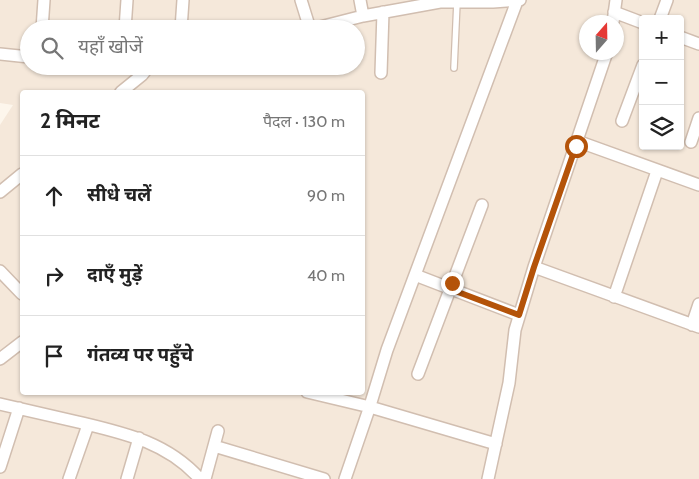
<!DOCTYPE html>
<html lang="hi">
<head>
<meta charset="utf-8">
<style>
  :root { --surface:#fff; --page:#f2f2f2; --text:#222; --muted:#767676; --line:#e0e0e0 }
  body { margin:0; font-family:Cabin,"Noto Sans Devanagari",sans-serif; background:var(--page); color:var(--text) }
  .controls { position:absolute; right:15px; top:15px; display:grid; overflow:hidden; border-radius:5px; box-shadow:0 1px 4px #0004 }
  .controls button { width:45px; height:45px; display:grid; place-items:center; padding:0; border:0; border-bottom:1px solid var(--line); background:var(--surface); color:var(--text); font:25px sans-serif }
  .compass { position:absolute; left:579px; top:15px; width:45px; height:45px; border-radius:50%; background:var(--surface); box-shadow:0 1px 4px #0004; rotate:20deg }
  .stop { position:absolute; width:15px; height:15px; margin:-11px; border:4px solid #b45309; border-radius:50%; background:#fff }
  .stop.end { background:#b45309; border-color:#fff; box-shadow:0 1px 5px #0008 }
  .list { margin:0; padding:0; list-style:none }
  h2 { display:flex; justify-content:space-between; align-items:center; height:65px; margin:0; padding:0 20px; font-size:21px }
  h2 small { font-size:16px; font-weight:400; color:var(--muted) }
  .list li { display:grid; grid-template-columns:32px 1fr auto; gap:15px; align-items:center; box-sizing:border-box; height:80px; padding:0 20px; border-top:1px solid var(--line) }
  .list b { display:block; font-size:19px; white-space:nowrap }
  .list em { font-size:16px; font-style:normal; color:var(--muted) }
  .icon { flex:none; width:28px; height:28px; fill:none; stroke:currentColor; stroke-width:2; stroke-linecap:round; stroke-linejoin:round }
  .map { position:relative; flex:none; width:699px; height:479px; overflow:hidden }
  .search { position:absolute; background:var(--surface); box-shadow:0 1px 4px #0004; left:20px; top:20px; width:345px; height:55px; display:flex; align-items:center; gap:12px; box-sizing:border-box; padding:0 18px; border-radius:28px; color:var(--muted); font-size:19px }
  .panel { position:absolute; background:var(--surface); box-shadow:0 1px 4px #0004; left:20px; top:90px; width:345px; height:305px; border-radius:5px }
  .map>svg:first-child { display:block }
</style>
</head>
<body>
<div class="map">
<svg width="699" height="479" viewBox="0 0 699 479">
  <rect width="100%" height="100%" fill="#fdf6ec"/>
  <path fill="#f5e8da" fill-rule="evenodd" d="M0,0H699V479H0V125L13,105L0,103ZM643,19H680V146H643ZM586,22H616V52H586ZM29,29H356V66H29ZM22,92H362V392H22Z"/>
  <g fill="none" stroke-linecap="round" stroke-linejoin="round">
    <g stroke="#d1beb0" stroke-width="8">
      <path id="lane" d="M454,68L457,2"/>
    </g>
    <g stroke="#d1beb0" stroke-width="14">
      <path id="street" d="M301,0L310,29
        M360,0L363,16
        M614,12L643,23
        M660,19L667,0
        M613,22L616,0
        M42,29L44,0
        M125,29L127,0
        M181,29L183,0
        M312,29L363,16L440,2H493L520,0
        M680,37L699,44
        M0,54L29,57
        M381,73L383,12
        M121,92L142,75L149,66
        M622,121L643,65
        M577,141L699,185
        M691,142L699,118
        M0,192L22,174
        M534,267L699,327
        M0,271L22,294
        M415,275L519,315
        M614,297L657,171
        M692,325L699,304
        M0,359L22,342
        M418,374L482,205
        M307,392L370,407L496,444
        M0,404C26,410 52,416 78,422C124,433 167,442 200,479
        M214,446L324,479
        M0,467L19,408
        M69,479L88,425
        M127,479L139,438
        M205,479L218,431
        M345,479L369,409L387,350L517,1
        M488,479L509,383L515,330L534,267L607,52"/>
    </g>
    <use href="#lane" stroke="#fff" stroke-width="5.5"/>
    <use href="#street" stroke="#fff" stroke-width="11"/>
  </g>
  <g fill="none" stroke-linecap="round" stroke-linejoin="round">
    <path stroke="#b45309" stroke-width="6" d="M452,283L450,289L519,315L534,267L576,146"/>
  </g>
</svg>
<div class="controls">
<button>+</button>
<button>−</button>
<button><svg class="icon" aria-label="layers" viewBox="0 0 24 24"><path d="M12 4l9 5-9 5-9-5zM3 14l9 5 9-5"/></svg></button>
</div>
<svg class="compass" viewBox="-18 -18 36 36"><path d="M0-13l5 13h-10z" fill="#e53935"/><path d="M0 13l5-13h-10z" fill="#767676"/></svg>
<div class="stop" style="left:576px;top:146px"></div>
<div class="stop end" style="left:452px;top:283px"></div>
<div class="search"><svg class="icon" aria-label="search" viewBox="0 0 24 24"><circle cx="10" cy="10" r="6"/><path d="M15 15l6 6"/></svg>यहाँ खोजें</div>
<section class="panel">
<h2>2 मिनट<small>पैदल · 130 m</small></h2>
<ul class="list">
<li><svg class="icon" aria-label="ahead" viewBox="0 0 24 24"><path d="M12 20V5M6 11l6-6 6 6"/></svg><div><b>सीधे चलें</b></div><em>90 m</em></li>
<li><svg class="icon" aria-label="right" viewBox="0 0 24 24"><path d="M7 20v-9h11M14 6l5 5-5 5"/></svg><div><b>दाएँ मुड़ें</b></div><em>40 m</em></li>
<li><svg class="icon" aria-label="arrive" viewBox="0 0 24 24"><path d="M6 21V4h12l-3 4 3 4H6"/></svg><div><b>गंतव्य पर पहुँचे</b></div></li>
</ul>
</section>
</div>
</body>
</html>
